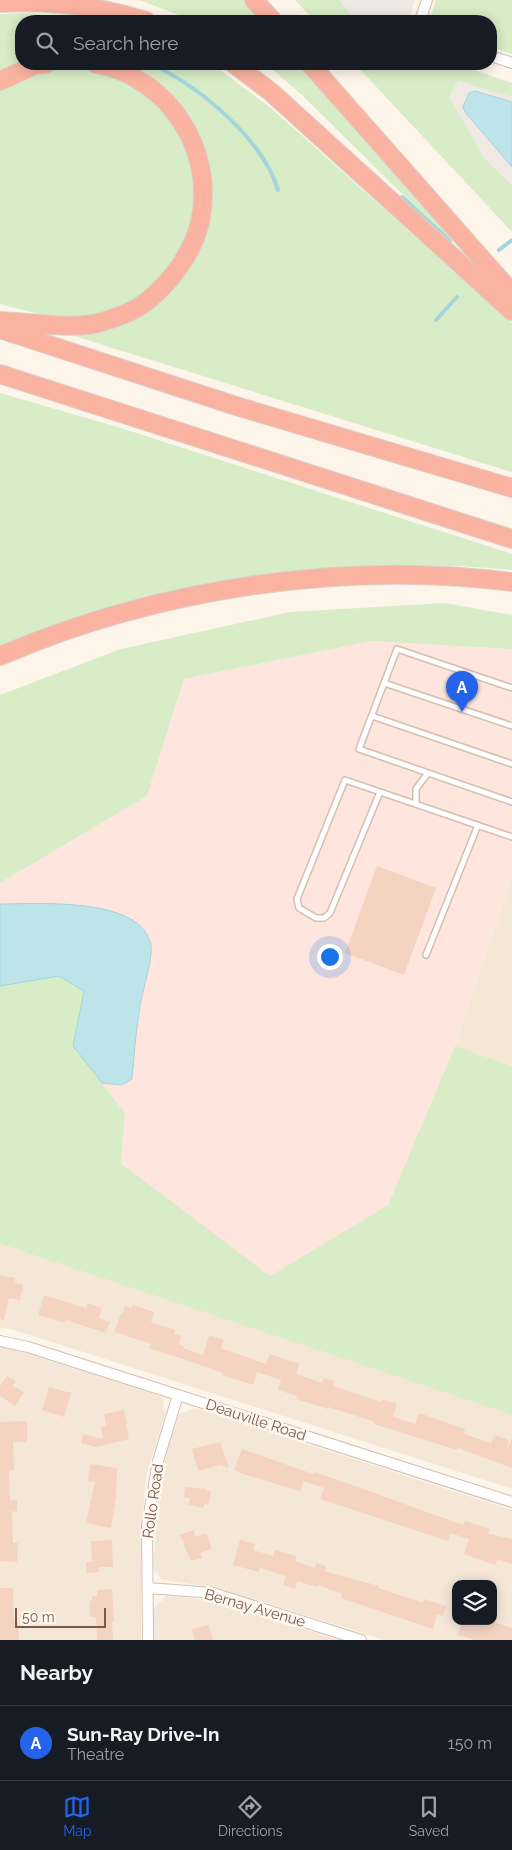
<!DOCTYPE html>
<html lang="en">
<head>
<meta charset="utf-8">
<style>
  :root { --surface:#171b24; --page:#242831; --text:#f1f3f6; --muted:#9ea1a6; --line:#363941; --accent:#2563eb }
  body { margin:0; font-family:Raleway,sans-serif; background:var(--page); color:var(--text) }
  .controls { position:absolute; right:15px; bottom:15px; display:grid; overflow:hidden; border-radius:10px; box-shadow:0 2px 12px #0003 }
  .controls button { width:45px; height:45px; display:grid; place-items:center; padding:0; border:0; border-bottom:1px solid var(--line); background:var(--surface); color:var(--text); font:25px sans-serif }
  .scale { position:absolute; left:15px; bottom:12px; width:91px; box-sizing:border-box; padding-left:5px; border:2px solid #7a5a4c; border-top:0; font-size:14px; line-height:18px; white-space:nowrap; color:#7a5a4c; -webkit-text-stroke:4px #fff9f2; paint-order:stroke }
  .you { position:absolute; left:329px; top:956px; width:18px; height:18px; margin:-12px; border:4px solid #fff; border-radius:50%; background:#1a73e8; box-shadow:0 0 0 8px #1a73e833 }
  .badge { display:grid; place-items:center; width:32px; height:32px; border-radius:50%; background:var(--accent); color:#fff; font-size:16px; font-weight:700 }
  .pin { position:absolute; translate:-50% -41px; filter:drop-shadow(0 1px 2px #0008) }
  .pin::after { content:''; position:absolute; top:26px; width:18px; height:15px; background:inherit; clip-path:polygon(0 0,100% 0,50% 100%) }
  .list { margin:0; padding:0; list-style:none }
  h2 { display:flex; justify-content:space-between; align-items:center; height:65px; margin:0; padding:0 20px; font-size:21px }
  h2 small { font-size:16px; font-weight:400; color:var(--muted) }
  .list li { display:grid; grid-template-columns:32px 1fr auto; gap:15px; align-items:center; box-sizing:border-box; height:75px; padding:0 20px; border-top:1px solid var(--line) }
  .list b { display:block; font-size:19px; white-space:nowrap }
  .list p { margin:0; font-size:16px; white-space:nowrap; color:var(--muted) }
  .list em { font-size:16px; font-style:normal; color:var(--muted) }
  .icon { flex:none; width:28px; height:28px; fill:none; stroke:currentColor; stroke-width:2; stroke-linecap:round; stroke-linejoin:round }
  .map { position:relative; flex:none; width:512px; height:1640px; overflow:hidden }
  .search { position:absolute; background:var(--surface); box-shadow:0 2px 12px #0003; left:15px; right:15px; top:15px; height:55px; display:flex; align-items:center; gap:12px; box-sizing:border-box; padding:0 18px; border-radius:20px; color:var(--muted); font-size:19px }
  .sheet { height:140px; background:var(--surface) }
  nav { display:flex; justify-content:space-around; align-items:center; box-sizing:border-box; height:70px; border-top:1px solid var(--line); background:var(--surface); font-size:14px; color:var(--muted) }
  nav a { display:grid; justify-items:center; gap:2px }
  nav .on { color:var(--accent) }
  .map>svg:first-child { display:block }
</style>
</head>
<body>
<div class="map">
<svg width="512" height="1640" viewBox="0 0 512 1640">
  <rect width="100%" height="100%" fill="#fdf5ea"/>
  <path fill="#f5e7d8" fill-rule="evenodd" d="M512,878V1066L455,1046Z
    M0,1244L512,1415V1489L11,1329L0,1328Z
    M0,1348L13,1349L158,1395L163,1399L165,1415L146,1476L141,1532V1640H0Z
    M195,1408L512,1510V1640H384L219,1588L163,1580L156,1574L153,1566L161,1470L179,1414ZM456,1584H493V1621H456Z
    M166,1596L209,1600L340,1640H154V1608Z"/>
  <path fill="#fee6de" d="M371,641L512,649V878L455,1046L388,1205L270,1276L121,1163L125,1113L102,1083L122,1085L151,947L77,905L0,904V883L147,796L184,679Z"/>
  <path fill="#efe8e3" d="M339,0H415L408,21H356Z
    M458,81L512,97V102L475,91L502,153L512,167V185L484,158L449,96Z"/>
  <path fill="#d8ecc7" d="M139,0H249L268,21H195Z
    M295,0H339L356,21H315Z
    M436,0H512V54L491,47V21H429Z
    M27,13L99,21H21V64L0,74V14Z
    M121,64H210L223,72L272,109L512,323V472L74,336L75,331L116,323L201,241L187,116C170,91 147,78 121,64Z
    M266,64H305L453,237L450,241L303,96Z
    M355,64H456L512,83V97L458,81L449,96L484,158L512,185V232Z
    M55,68H89L126,80L157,102L185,142L196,183L191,231L169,270L138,299L109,312L86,317L55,318L0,304V91C16,79 35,71 55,68Z
    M0,393L121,428L512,554V570C338,554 162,579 0,646Z
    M445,603L512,615V649L371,641L184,679L147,796L0,883V695L121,649L290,612Z
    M59,976L84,991L73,1046L125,1113L121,1163L270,1276L388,1205L455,1046L512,1066V1415L0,1244V986Z"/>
  <path fill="#bde4e9" stroke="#a3d5db" d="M475,91L512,102V167L465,112L463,107L469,93Z
    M0,904C38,904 143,896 151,946C153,959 142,992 140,1006C136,1030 134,1055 132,1079L122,1085L102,1083L73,1046L84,991L59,976L0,986Z"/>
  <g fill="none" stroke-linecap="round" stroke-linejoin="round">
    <path stroke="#a3d5db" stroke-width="4" d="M150,64C197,84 263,139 278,190
      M402,197L450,241
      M499,250L512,240
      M436,320L457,297"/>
  </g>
  <path fill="#f4d3c1" d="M377,866L436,888L404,975L345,953Z
    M0,1275L15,1278L14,1283L23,1285L20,1300L9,1298L4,1320L0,1319Z
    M44,1295L86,1308L88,1303L102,1308L99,1318L110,1322L106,1333L66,1320L65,1323L38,1315Z
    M133,1305L154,1312L151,1322L175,1330L174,1334L181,1336L179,1344L184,1346L183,1348L203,1355L209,1335L224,1340L221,1348L266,1364L270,1354L299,1364L296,1374L322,1383L324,1378L335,1381L333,1386L381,1402L382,1399L397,1404L393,1417L415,1424L419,1413L465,1429L464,1434L491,1443L494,1435L509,1440L505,1453L512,1438V1468L458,1448L457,1450L374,1424L375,1422L328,1407V1409L296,1399L297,1396L278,1390L281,1380L257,1372L253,1385L222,1375L223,1373L192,1362L149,1348L151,1344L114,1332L121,1313H123L125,1306L132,1308Z
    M7,1376L16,1381L13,1386L24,1392L15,1406L0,1396V1386Z
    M49,1387L71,1393L64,1417L42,1410Z
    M124,1410L129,1439L96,1447L81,1443L83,1434L103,1439L101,1427L106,1426L104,1414Z
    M27,1421V1442H13L14,1470L9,1471L10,1500H17V1512L12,1511L13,1543H18L17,1562L0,1561V1422Z
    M220,1442L229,1468L219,1465L198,1471L192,1449Z
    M242,1449L313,1474L314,1472L344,1482L435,1515L464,1525L465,1521L490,1529L488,1534L512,1539V1564L497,1559L495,1565L464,1554L469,1539L450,1533L448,1541L320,1499L324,1488L303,1481L300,1491L243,1474L234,1470Z
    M90,1464L117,1468L116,1498L111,1528L86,1523L95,1482L88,1481Z
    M185,1487L206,1489V1491H211L209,1505L204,1504V1508L189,1505L190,1498L184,1497Z
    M193,1530L196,1537L206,1533L212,1549L200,1553L202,1558L191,1561L180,1535Z
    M112,1540L113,1567H99V1572L86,1573V1562H92L91,1541Z
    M240,1540L255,1544L253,1550L273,1556L275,1550L296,1556L295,1561L315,1568L316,1563L326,1566L324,1571L379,1586L378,1588L423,1603L424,1599L446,1606L443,1616L437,1614L433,1629L341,1598L342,1594L318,1585L317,1587L297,1581L295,1589L283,1585L286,1576L260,1568L259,1572L233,1565Z
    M0,1588H13L14,1622H18L19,1640H0Z
    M112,1589L114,1622H112L113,1640H97L96,1617H90V1601H92V1596H97V1590Z
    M462,1621H490L512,1628V1640H474L458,1635Z
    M209,1625L213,1640H195L192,1629Z"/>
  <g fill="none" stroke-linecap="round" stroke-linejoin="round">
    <g stroke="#d3beb1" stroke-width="8">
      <path id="lane" d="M384,683L512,726
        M512,688L397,649L359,749L512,802
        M372,716L512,764
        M380,792L330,913L324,918H316L299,908L297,899L345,780C400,799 456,818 512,837
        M416,804V789L428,773
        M426,955L478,825"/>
    </g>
    <g stroke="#d3beb1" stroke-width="12">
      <path id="street" d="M420,21L427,0
        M491,56L512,63
        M0,1341L28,1347L512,1502
        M148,1588L213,1593L361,1640
        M148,1640L147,1526L158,1461L178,1395"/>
    </g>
    <g stroke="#dad1cd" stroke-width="20">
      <path id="highway" d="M254,0L273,21
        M0,3C49,0 99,6 146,21
        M234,64L271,92L512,311
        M310,64L512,293
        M0,81L35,65L46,64
        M0,321C30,322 78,331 105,321C118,317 136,310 146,302C171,282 193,253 200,222C216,150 168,77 96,64
        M0,329L236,406L512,488
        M0,374L512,539
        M0,656C156,589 343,560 512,582"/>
    </g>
    <use href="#lane" stroke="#fff" stroke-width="5"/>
    <use href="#street" stroke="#fff" stroke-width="10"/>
    <use href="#highway" stroke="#f9b3a0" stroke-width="18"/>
  </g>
  <g text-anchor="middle" stroke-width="5" stroke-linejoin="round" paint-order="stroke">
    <g font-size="15" fill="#7a5a4c" stroke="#fff9f2">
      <text transform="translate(256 1420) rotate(18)" y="5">Deauville Road</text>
      <text transform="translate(153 1501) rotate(-82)" y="5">Rollo Road</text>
      <text transform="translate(255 1608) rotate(16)" y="5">Bernay Avenue</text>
    </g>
  </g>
</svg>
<div class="controls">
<button><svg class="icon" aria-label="layers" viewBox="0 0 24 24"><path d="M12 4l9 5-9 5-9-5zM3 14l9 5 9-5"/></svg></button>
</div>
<div class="scale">50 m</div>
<div class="you"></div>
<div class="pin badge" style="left:462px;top:712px">A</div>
<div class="search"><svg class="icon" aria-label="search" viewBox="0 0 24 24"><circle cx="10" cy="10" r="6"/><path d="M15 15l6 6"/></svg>Search here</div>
</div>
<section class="sheet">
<h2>Nearby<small></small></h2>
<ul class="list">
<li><span class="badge">A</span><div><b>Sun-Ray Drive-In</b><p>Theatre</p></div><em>150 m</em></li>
</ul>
</section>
<nav>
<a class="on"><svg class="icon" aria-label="map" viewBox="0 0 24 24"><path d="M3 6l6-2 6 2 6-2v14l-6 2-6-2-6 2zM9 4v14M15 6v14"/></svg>Map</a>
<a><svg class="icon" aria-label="directions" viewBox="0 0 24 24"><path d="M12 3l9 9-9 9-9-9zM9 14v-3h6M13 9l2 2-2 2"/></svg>Directions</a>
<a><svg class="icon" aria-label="saved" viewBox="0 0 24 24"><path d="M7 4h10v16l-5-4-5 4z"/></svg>Saved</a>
</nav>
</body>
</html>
